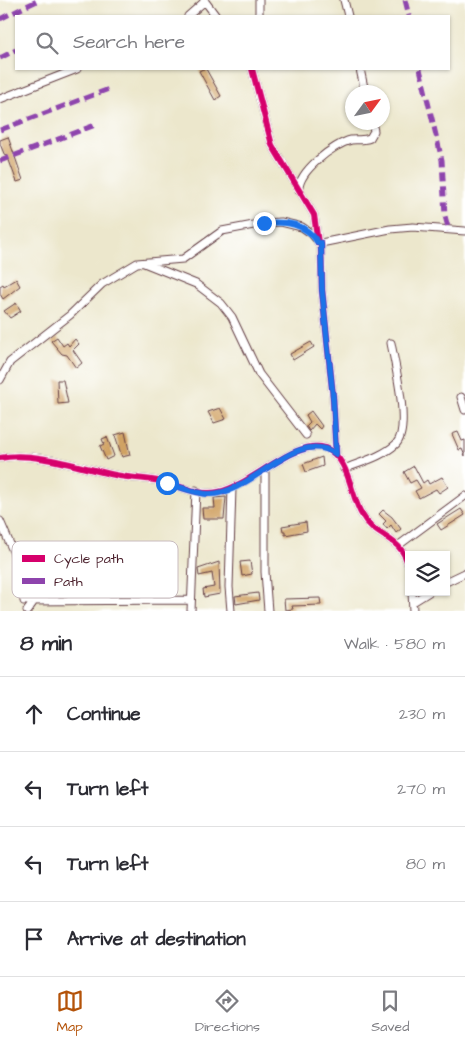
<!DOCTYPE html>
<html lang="en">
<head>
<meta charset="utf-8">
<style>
  :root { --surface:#fff; --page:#f2f2f3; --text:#2b2b33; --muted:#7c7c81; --line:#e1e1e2; --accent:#b45309 }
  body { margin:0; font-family:"Architects Daughter",sans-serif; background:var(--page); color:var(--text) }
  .controls { position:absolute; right:15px; bottom:15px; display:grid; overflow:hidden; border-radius:0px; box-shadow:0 1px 4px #0004 }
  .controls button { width:45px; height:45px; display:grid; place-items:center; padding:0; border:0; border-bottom:1px solid var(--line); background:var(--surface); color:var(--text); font:25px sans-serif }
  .compass { position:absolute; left:345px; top:85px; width:45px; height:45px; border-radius:50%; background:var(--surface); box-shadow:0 1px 4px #0004; rotate:57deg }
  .stop { position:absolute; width:15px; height:15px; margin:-11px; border:4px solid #1a73e8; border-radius:50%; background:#fff }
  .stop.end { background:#1a73e8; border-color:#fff; box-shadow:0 1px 5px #0008 }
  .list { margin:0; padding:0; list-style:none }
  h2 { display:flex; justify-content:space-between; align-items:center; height:65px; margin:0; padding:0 20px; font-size:21px }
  h2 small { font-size:16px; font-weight:400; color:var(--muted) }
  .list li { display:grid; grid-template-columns:32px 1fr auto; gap:15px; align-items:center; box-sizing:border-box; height:75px; padding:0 20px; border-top:1px solid var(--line) }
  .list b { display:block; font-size:19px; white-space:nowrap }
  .list em { font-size:16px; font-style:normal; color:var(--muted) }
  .icon { flex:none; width:28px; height:28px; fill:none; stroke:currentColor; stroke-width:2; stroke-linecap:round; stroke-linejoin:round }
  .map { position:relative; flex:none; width:465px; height:611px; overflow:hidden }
  .search { position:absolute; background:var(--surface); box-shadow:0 1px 4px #0004; left:15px; right:15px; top:15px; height:55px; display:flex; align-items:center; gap:12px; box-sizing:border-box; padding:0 18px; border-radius:0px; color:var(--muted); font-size:19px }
  .sheet { height:365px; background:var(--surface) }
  nav { display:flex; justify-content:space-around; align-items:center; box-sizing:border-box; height:70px; border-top:1px solid var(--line); background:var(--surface); font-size:14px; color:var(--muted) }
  nav a { display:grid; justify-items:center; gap:2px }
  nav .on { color:var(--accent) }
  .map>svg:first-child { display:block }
</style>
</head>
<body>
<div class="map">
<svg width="465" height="611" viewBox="0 0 465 611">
  <rect width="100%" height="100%" fill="#fff"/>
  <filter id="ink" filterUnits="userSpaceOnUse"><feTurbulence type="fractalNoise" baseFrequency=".02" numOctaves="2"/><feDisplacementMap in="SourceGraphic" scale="10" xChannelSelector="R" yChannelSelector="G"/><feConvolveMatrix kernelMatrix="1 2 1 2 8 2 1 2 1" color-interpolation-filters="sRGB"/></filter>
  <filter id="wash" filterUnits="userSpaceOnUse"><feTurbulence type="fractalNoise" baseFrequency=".0096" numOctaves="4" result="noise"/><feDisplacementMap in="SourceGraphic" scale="20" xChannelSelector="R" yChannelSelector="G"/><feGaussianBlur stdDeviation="1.12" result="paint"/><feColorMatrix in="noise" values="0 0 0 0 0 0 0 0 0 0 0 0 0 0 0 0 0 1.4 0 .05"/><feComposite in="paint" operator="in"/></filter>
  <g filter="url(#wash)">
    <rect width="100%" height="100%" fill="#ece7cc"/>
    <g id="blocks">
      <path fill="#d0a263" d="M203,69H206L221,96L215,100L199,71Z
        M8,137L23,180L17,182L7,155L5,156L0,144V140Z
        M16,279L20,286L3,299L0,294V286L3,284L4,286Z
        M16,303L21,311L10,318L4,311Z
        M57,337L63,346L67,343L69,346L75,339L79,344L73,350L82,363L76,368L67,355L62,354L51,341Z
        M311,342L314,347L293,360L290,354Z
        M57,380H63L68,403L58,404Z
        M220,408L226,419L214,423L208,412Z
        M311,411L322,426L320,429L315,424L309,431L306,426L310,422L306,415Z
        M125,432L130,455L122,457L115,435Z
        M458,432L462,441L465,440V456L462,449L459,450L452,434Z
        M107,437L114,456L106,460L100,446L104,444L102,439Z
        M322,457L323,466L306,472L303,464Z
        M414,466L423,483L427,480L429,484L442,477L448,487L439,493L436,489L419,498L415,491L421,488L416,480L410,483L404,472Z
        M226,497L224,519H203L202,508H215L214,498Z
        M461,509L465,515L441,530L437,524Z
        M383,510L392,517L401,529L396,533L391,525L387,529L383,524L386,521L379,514Z
        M306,522L307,531L285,535V531H283L282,526Z
        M250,561L252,574L242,576L240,562Z
        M219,562L220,594L204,597L203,589L214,587L212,573L199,576L198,569Z
        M258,593L259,600L236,604L235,596Z
        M320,598L321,605L292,606L293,609L285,610L284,599Z"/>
    </g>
  </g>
  <g filter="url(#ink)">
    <use href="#blocks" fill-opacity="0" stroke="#623d43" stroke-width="1"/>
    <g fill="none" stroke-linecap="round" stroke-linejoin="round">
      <g stroke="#623d43" stroke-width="9">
        <path id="minor" d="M204,0L216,16
          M259,0V16
          M344,0L348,16
          M188,16L205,1
          M252,69L272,145L314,215L318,243H321L322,290L333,397L336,454
          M360,69L365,92
          M0,99L77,69
          M299,191C297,172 334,144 351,140C357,139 363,141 370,138L374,131L372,122
          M321,243L390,229L413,227L465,231
          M144,263L196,284L221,303L232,317L259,374L306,435
          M0,380L10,362L70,315L102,284L137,263L183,259L222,231L264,223L281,222L302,227L312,234L317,240
          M461,397L465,410
          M0,458C35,451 81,468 115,475C133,479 151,478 168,483C184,488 202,496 219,492C250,486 296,438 325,448C349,457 350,493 361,513C376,541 400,533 409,567
          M344,469C361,462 382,457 396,444C411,429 395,365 391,343
          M265,471V572L268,611
          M0,521L16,558L24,601L190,600
          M399,545L465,496
          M446,582L465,573
          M412,592L413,611
          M413,602L429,592
          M27,611L35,600
          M191,611L196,490
          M231,611L229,587L232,488"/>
      </g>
      <use href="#minor" stroke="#fff" stroke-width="7"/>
      <path stroke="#8e44ad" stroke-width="5" stroke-dasharray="10 5" stroke-linecap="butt" d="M405,0L409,16
        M0,19L39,0
        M0,58L16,50
        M420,69L442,160L445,216L449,231
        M0,130L109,89
        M0,161L98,124"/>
      <g stroke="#fff" stroke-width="9">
        <path id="cycleway" d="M252,69L272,145L314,215L318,243H321L322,290L333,397L336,454
          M0,458C35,451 81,468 115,475C133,479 151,478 168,483C184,488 202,496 219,492C250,486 296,438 325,448C349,457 350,493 361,513C376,541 400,533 409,567"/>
      </g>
      <use href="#cycleway" stroke="#d6006c" stroke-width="6"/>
    </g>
  </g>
  <g fill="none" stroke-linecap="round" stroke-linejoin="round" filter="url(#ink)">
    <path stroke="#1a73e8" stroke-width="6" d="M167,483C179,487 195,493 207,494C252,497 293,426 336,454L333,397L322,290L321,243H318C306,223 286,221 264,223"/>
  </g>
  <rect x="12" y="541" width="166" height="57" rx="8" fill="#fff" stroke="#c9bcbf" stroke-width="1"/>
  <rect x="22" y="555" width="23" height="7" fill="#d6006c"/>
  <rect x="22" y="578" width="23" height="6" fill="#8e44ad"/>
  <g font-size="14" fill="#4a1f2b">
    <text x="54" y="563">Cycle path</text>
    <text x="54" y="586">Path</text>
  </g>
</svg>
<div class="controls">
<button><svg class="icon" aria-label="layers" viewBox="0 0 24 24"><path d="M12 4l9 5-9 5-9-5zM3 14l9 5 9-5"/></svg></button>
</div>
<svg class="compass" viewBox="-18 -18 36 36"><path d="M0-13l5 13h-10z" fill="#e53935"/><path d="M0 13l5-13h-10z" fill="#7c7c81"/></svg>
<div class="stop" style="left:167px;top:483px"></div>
<div class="stop end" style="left:264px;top:223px"></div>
<div class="search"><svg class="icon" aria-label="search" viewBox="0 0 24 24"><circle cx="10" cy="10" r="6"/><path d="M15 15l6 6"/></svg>Search here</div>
</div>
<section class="sheet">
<h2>8 min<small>Walk · 580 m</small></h2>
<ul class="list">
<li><svg class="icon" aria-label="ahead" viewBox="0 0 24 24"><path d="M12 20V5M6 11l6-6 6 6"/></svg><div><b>Continue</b></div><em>230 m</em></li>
<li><svg class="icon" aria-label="left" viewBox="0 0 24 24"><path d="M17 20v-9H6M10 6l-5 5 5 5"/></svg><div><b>Turn left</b></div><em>270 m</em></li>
<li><svg class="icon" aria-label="left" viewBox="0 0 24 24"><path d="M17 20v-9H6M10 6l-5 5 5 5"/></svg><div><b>Turn left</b></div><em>80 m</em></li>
<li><svg class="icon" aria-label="arrive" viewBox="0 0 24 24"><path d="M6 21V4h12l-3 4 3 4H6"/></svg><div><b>Arrive at destination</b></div></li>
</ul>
</section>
<nav>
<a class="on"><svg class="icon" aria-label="map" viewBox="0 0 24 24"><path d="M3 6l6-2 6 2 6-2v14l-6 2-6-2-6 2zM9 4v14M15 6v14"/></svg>Map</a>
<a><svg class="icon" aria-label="directions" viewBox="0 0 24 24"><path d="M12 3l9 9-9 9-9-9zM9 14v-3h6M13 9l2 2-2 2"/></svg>Directions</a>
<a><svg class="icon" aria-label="saved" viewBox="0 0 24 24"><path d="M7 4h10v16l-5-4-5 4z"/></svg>Saved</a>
</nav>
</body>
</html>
